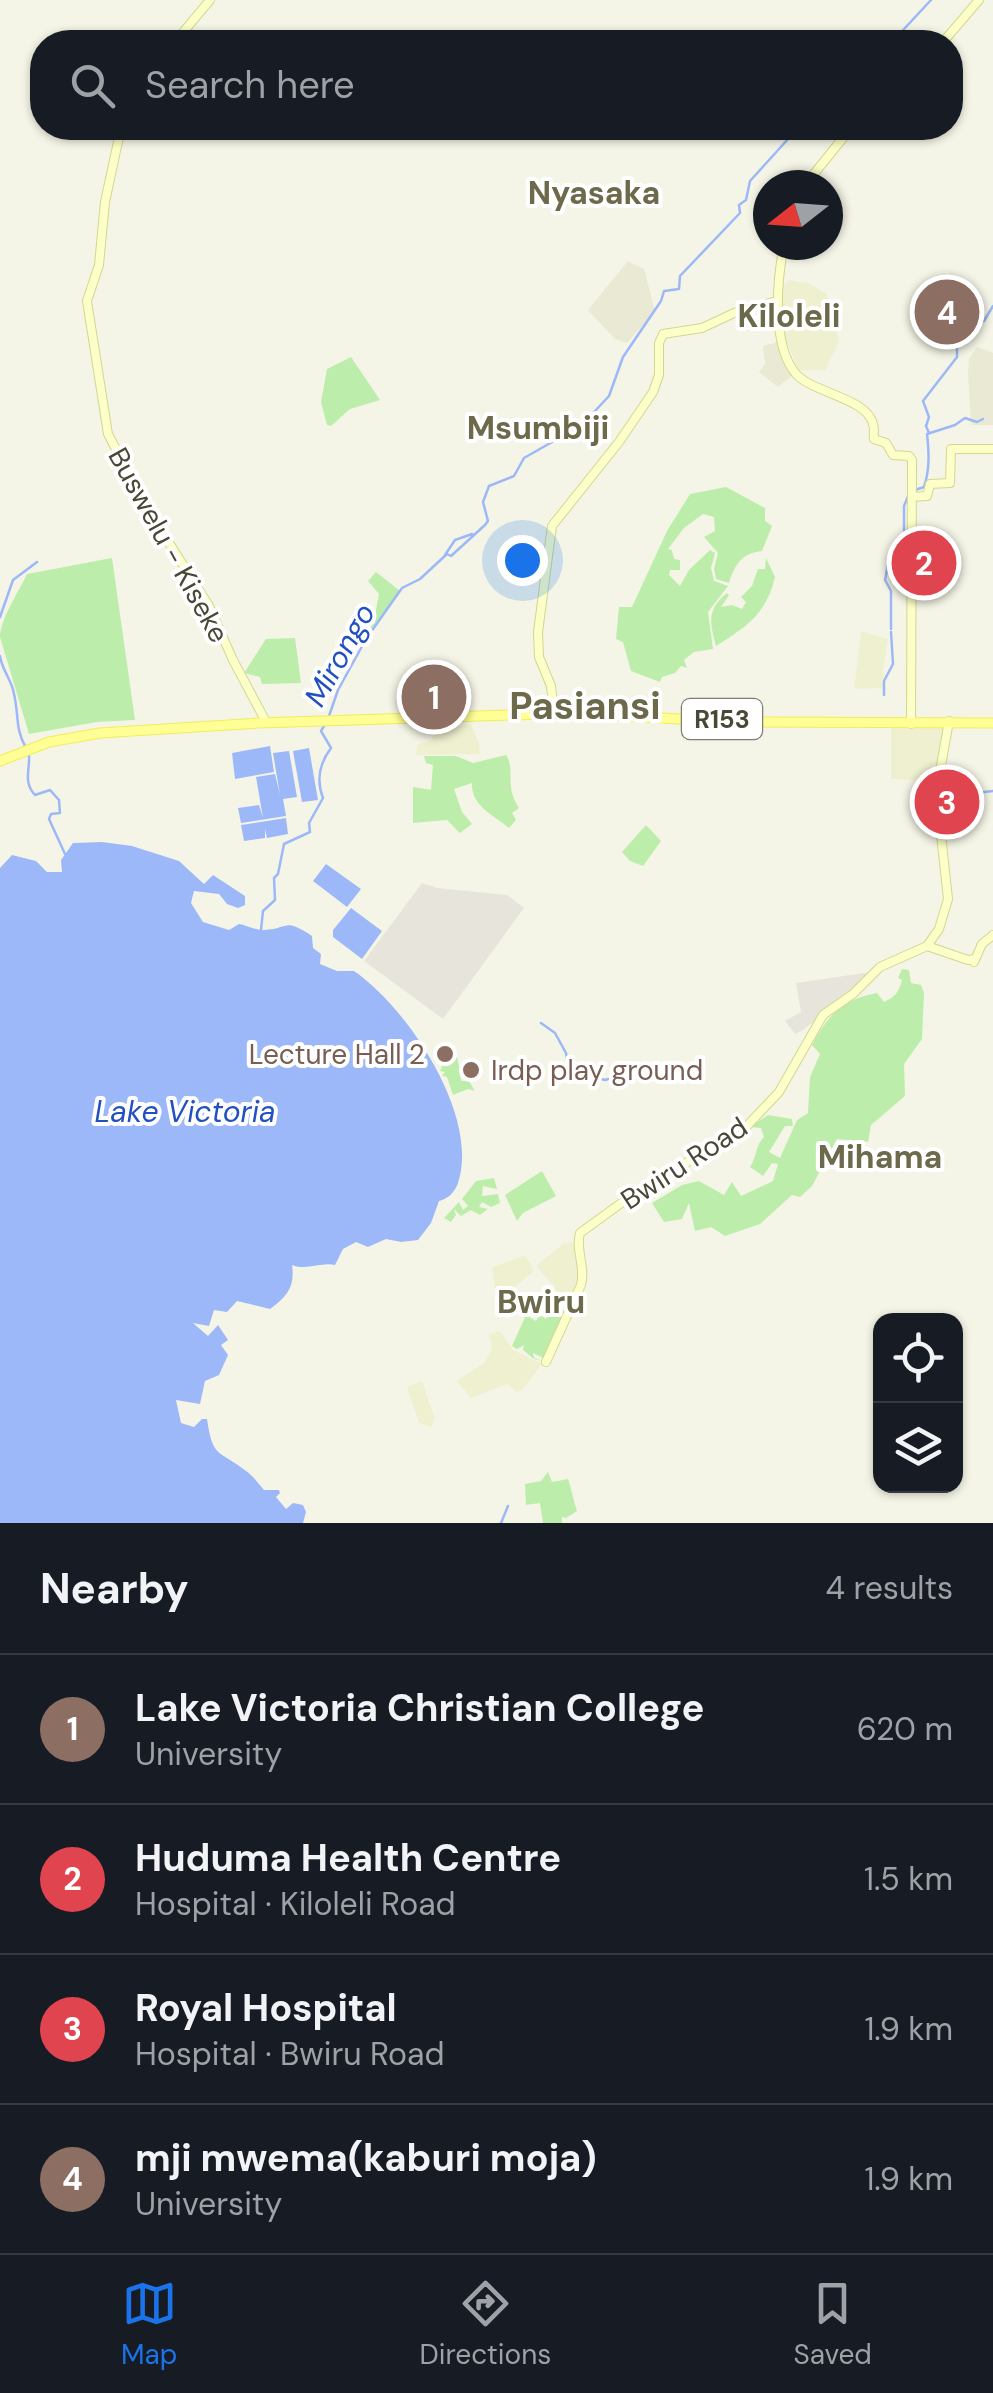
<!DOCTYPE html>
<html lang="en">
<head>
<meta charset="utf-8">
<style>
  :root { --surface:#171b24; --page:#20242c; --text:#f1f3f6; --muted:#9ea1a6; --line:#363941; --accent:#1a73e8 }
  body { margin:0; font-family:"DM Sans",sans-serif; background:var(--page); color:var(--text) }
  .controls { position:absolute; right:30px; bottom:30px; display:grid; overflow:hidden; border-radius:20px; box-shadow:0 2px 8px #0004 }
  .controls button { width:90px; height:90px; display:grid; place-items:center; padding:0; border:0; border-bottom:2px solid var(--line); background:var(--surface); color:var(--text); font:50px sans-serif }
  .compass { position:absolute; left:753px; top:170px; width:90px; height:90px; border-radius:50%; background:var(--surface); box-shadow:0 2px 8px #0004; rotate:253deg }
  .you { position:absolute; left:522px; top:560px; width:35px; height:35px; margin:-25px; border:8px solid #fff; border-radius:50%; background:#1a73e8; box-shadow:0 0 0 15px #1a73e833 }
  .badge { display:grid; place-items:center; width:65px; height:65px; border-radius:50%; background:var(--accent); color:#fff; font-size:32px; font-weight:700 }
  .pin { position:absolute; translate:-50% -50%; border:5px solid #fff; box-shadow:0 2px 10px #0006 }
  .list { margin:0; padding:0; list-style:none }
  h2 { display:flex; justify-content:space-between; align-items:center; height:130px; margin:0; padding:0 40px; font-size:42px }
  h2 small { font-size:32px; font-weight:400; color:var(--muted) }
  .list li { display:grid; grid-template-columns:65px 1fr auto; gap:30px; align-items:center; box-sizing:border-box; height:150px; padding:0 40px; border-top:2px solid var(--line) }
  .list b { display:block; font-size:38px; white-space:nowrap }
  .list p { margin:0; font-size:32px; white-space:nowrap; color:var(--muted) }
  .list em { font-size:32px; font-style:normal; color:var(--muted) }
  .icon { flex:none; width:55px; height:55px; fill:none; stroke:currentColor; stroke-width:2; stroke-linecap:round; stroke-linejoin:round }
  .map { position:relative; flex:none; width:993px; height:1523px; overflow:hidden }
  .search { position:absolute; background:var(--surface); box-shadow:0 2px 8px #0004; left:30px; right:30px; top:30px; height:110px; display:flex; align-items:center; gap:25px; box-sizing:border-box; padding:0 35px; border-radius:40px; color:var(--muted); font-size:38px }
  .sheet { height:730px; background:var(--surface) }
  nav { display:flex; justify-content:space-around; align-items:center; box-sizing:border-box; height:140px; border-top:2px solid var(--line); background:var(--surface); font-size:28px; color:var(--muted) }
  nav a { display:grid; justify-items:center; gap:5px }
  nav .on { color:var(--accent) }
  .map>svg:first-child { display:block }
</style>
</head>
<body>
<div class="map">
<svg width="993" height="1523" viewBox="0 0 993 1523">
  <rect width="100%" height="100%" fill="#f5f5e7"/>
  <path fill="#e9e9d4" d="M628,261L644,269L655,311L627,343L615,339L588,310Z
    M778,342L793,375L778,387L759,372L765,364L763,346Z
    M977,347L993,353V425H971L968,373L969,359Z"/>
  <path fill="#e7e5db" d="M422,883L437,888L507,895L524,908L443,1019L364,961Z
    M871,972L858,987L803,1030L795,1034L785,1021L801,1012L796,983Z"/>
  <path fill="#eff0cf" d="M789,280L808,283L827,294L839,342L825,370H799L784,336L779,290Z
    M861,631L888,639L883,669L884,688L854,689Z
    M471,724L479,743L480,754L416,755L418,744L431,741L435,732Z
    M891,725L945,728L936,781L891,779Z
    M575,1242L582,1273L568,1311L554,1286L536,1266L564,1243Z
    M525,1255L534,1271L511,1290L496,1297L492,1268Z
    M500,1331L513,1350L542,1364L522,1390L517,1392L507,1384L471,1398L457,1381L485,1362L492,1349L489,1334Z
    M422,1381L435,1419L431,1427L419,1423L407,1387Z"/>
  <path fill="#bdedab" d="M351,357L380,400L350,409L331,426L327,425L321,402L327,369Z
    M726,487L765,508V521L772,526L762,551C742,553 735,564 729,583L716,579L714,569L718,553L704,537L715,531L714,517L703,514L684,528L668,549L672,550L674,559L680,560V570H670L669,575L680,586L689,570L710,550L715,553L711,568L714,581L728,586L708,612L713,649L694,652L684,660L687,668L681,666L675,673L662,677L660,682L631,671L623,642L616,639L619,607H632L667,531L690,494Z
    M112,558L135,720L97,722L29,734L0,637C0,620 19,591 27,574Z
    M766,558L775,577C766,615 746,627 716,646C710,623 706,610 727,593L729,595L721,607L732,605L742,609L746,602L741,597L752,586L758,569H765Z
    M376,572L400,591L373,630L369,625L374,620L379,594L368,581Z
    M295,638L301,683L262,684L260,677L244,673L266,639Z
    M506,755C516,770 504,786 519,808L512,813L516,820L509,828C492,814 471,806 472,783L454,789L462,812L472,824L460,833L447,820L413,823V787L431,790L433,765L426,763L424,756H456L473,763Z
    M646,825L661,841L643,866L630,861L622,852Z
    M902,969L909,970L911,983L921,985L924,993L922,1039L904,1064L905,1096L871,1125L868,1142L837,1139L812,1186L800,1197L792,1195L760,1224L725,1236L711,1227L695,1231L689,1203L682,1219L664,1222L652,1203L682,1185L699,1181L724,1195L732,1182L741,1196L773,1181L778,1164L772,1163L763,1176L750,1167C757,1157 755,1146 764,1137L761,1128L750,1127L768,1115L792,1119L793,1126H785L769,1152L780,1158L797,1120L808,1113L810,1077L820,1054L812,1045C828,1015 843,999 877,993L884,1002C895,997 899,992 902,980L898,978Z
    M435,1051L449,1060L457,1057L459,1066L467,1073L460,1074L461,1081H466L469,1075L474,1076L476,1078L469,1081L475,1091L468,1089L453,1095L447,1077L442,1076L445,1072L440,1071L442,1066Z
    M542,1171L556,1196L523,1213L517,1221L505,1195Z
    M494,1178L497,1189L483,1186L482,1196L498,1194L500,1203L491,1207L482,1202L479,1207L488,1209L480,1215L471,1210L461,1216L454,1209L456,1215L451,1222L444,1218L459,1202L463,1210L468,1206L462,1199L476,1181Z
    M558,1300L566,1315L544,1358L533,1353L534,1358L543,1361L534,1359L523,1350L524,1345L517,1349L512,1346L526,1315L536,1321L540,1315L546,1319Z
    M548,1472L552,1482L568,1479C572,1490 573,1500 577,1511L566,1518L562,1517V1523H543L540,1503L526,1505L525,1484L541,1481Z"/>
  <path fill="#9db8f8" d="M270,746L274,772L235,779L232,753Z
    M309,748L318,800L302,802L293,751Z
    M289,751L297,797L283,799L286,816L241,823L238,808L259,805L263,818L256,777L275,774L280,795L273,753Z
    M286,818L288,834L267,838L265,829V838L244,841L241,825Z
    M102,842L132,846L179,861L204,884L213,875L245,896V905L238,908L227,904L219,894L194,891L191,903L203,922L229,930L239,924C246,925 257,931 264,930C290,929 283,917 312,936L313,948L321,954L320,964L337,971H354C409,1009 480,1117 458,1183C455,1192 448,1199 439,1201L431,1223L418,1240L401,1242L386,1239L368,1247L356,1242L343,1249L335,1265C320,1262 307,1271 292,1265C295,1286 288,1296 270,1309L237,1301L227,1312L214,1310L209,1326L193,1323L208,1336L218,1325L228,1340L221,1345L228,1355L219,1375L205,1381L200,1404L176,1400L181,1423L194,1427L202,1419H207C213,1459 218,1449 246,1471C253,1476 258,1483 264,1490H279L280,1493L276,1497L286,1509L293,1503L303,1505L306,1512L303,1523H0V868L12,855L36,861L47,872H62L61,860L73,843Z
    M326,864L361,889L347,907L313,881Z
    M351,908L382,931L362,959L333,937V930Z"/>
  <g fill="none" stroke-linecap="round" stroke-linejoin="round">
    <path stroke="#9db8f8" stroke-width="2.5" d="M892,42L931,0
      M929,433L926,426L929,417L923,401L957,357V345L962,344C965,334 974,323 984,321L993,306
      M915,490L924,487C930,469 929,452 927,434L955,425L965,418L977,422L983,419
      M893,552L897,539L904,535V506L909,494
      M445,555L455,540L472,534
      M890,555L885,580L891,591V629
      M0,617L13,580L37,562
      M0,656C2,671 12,680 14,694C19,715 15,729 26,748
      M884,695V681L893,664L891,632
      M328,719L338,690L366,639L402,588L420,579L447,554L451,556L485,525L488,521L483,502L489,486L514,476L524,458L582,425L609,396L623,357L661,301L664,291L679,289L680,276L740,213L739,205L746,200L750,181L798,128
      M29,756C30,770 23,782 35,795L50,790L59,800L60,813L51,814L49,819L65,854
      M942,789L967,794L993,791
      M261,930L263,911L275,900L274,878L278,874L284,844L310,832L309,823L323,798C316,780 319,764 331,748L321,731L324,726
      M541,1023L555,1033L566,1053L568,1066H586L591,1076L605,1080L630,1073L636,1075L659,1063
      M501,1523L508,1506"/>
    <g stroke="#d4d690" stroke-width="10">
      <path id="secondary" d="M175,42L210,0
        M943,42L979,0
        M121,128L105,202L99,265L87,301L108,434L147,508L209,606L233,660L265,720
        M805,185L851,128
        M784,245C777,280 771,344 796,374C813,393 867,398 873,424C875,428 873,434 874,439L886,443L893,455L909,456L912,460L911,724
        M912,497L927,496L930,484L950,483L951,449H993
        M554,714L551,686L539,657L538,632L552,526L619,442L653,392L659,375V343L663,334L702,328L734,313L777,301
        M927,946L968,960L975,959
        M974,962L982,944L993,935
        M546,1362L581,1285C586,1267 575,1250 580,1233L631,1196L746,1127L779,1092L823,1015L853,994L880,967L927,946L939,929L948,899L938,807L939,777L949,721"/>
    </g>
    <g stroke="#f0ee5a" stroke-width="11">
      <path id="primary" d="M0,761L49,742L100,733L259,723L576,713L730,722L993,723"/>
    </g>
    <use href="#secondary" stroke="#fcffc7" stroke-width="8"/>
    <use href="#primary" stroke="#ffff96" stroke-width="9"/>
  </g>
  <g fill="#8d6e63" stroke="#fff" stroke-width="4">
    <circle cx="445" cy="1054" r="10"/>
    <circle cx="471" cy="1070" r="10"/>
  </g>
  <g text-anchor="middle" stroke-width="8" stroke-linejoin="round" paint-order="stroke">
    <rect fill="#fff" stroke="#807e72" stroke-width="2.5" x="682" y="699" width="80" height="40" rx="8"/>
    <g font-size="25" font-weight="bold" fill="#494735">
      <text x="722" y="728">R153</text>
    </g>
    <g font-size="28" fill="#494735" stroke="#fff">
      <text transform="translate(169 545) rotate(61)" y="10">Buswelu - Kiseke</text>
      <text transform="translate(684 1163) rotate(-33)" y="10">Bwiru Road</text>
    </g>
    <g font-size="28" fill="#785e54" stroke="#fff" text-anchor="end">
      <text x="425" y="1064">Lecture Hall 2</text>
      <text x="491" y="1080" text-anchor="start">Irdp play ground</text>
    </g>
    <g font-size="30" font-style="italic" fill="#2250c0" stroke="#fff">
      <text transform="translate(340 655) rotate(-61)" y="10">Mirongo</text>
      <text x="185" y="1122">Lake Victoria</text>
    </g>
    <g font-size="32" font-weight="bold" fill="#6d694b" stroke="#fff">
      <text x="594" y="204">Nyasaka</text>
      <text x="789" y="327">Kiloleli</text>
      <text x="538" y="439">Msumbiji</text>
      <text x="880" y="1168">Mihama</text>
      <text x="541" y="1313">Bwiru</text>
    </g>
    <g font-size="38" font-weight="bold" fill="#6d694b" stroke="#fff">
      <text x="585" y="719">Pasiansi</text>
    </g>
  </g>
</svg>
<div class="controls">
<button><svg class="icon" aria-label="locate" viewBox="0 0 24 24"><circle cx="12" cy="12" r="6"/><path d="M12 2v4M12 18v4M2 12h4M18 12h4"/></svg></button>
<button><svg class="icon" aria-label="layers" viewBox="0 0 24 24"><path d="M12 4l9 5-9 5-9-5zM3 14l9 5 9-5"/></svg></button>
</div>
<svg class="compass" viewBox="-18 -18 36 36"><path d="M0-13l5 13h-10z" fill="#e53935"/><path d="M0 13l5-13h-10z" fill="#9ea1a6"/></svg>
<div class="you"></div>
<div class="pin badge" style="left:434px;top:697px;background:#8d6e63">1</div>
<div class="pin badge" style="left:924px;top:563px;background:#e0444e">2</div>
<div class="pin badge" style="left:947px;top:802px;background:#e0444e">3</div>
<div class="pin badge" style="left:947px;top:312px;background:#8d6e63">4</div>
<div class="search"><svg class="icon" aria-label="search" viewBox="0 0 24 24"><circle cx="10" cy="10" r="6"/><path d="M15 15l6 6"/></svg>Search here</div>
</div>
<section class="sheet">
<h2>Nearby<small>4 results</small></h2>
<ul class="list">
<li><span class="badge" style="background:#8d6e63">1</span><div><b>Lake Victoria Christian College</b><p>University</p></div><em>620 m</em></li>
<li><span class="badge" style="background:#e0444e">2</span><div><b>Huduma Health Centre</b><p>Hospital · Kiloleli Road</p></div><em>1.5 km</em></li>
<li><span class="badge" style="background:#e0444e">3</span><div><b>Royal Hospital</b><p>Hospital · Bwiru Road</p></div><em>1.9 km</em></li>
<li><span class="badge" style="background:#8d6e63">4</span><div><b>mji mwema(kaburi moja)</b><p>University</p></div><em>1.9 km</em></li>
</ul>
</section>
<nav>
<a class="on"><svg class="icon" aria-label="map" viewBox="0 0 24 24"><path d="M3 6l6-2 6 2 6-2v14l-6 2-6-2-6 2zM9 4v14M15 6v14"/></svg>Map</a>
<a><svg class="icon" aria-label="directions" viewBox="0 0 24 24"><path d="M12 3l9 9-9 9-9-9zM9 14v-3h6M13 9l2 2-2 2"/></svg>Directions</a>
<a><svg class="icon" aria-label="saved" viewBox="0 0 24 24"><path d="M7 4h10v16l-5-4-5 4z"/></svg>Saved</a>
</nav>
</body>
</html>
